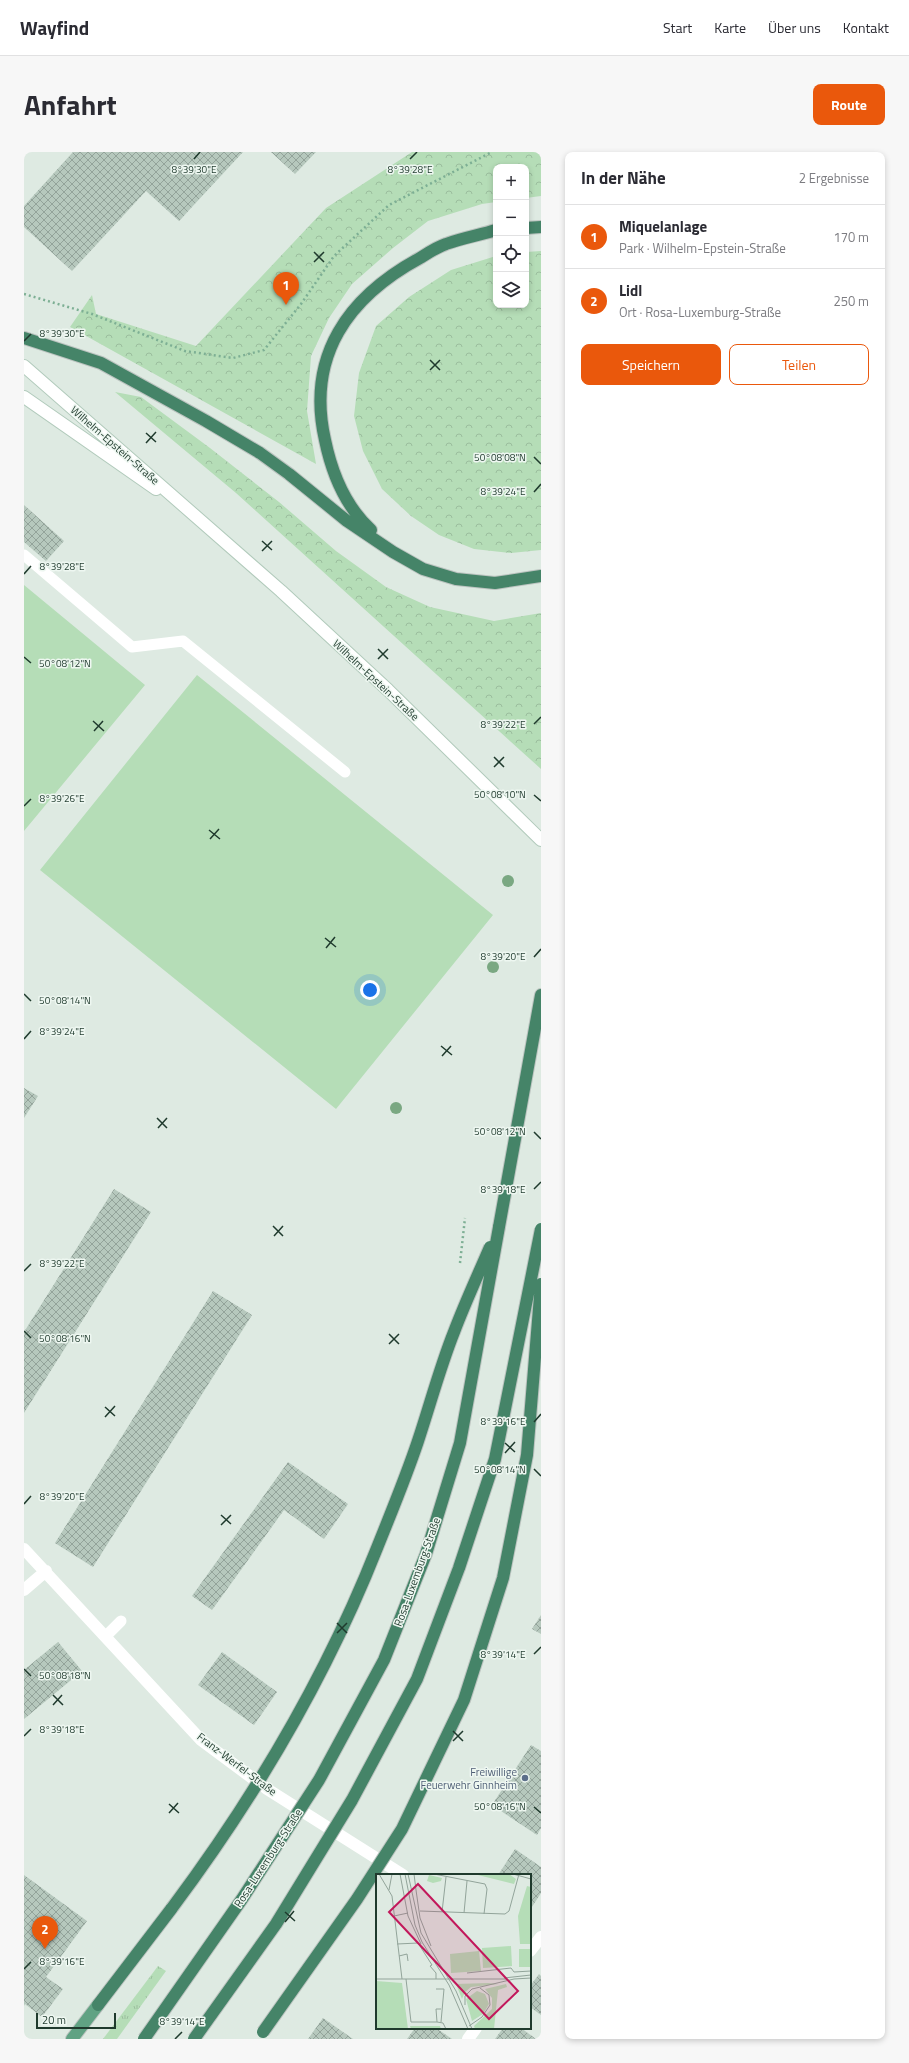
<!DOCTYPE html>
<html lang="de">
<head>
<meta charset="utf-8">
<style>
  :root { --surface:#fff; --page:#f7f7f7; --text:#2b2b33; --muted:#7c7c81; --line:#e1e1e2; --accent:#ea580c }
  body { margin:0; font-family:"Titillium Web",sans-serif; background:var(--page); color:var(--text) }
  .controls { position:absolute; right:12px; top:12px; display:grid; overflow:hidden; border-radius:8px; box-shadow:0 2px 6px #0003 }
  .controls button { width:36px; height:36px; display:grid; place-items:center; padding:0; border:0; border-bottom:1px solid var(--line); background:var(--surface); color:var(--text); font:20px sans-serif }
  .scale { position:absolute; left:12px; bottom:10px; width:80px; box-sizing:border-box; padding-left:4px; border:2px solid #1f3a2d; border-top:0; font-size:11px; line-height:14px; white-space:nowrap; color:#1f3a2d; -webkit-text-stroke:3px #eef7f1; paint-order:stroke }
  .you { position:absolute; left:346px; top:838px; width:14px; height:14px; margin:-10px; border:3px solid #fff; border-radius:50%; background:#1a73e8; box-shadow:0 0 0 6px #1a73e833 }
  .badge { display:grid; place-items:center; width:26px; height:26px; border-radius:50%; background:var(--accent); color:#fff; font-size:13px; font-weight:700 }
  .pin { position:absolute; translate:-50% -33px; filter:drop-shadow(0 1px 2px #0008) }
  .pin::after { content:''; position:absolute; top:21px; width:14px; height:12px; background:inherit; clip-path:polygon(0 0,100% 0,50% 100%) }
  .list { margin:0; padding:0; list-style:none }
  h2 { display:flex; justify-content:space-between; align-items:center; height:52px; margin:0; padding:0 16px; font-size:17px }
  h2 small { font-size:13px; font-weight:400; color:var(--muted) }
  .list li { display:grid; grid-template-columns:26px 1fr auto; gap:12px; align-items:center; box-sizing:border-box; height:64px; padding:0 16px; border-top:1px solid var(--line) }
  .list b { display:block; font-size:15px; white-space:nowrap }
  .list p { margin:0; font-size:13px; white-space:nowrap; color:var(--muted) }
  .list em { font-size:13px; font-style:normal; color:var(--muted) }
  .actions { display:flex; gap:8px; padding:12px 16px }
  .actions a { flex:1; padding:9px 0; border:1px solid var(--accent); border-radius:8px; text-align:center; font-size:14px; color:var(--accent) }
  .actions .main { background:var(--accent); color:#fff }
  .icon { flex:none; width:22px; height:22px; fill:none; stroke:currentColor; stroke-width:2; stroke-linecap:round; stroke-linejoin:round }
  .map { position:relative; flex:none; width:517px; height:1887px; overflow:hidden; border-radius:8px }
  header { display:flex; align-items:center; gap:24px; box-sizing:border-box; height:56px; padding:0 20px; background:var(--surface); border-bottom:1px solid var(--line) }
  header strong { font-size:19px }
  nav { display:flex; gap:22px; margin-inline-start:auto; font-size:14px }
  .intro { display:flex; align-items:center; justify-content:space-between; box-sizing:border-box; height:96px; padding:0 24px }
  h1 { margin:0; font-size:28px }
  .button { padding:10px 18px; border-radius:8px; background:var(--accent); color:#fff; font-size:14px; font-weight:700 }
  main { display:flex; gap:24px; padding:0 24px }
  aside { flex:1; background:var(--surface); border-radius:8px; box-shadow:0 2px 6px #0003 }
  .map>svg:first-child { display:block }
</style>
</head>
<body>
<header>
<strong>Wayfind</strong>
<nav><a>Start</a><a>Karte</a><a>Über uns</a><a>Kontakt</a></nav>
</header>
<div class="intro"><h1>Anfahrt</h1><a class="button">Route</a></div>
<main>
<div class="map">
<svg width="517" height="1887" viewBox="0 0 517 1887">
  <defs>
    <pattern id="grass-tufts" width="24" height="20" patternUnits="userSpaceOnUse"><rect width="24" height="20" fill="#b5ddb7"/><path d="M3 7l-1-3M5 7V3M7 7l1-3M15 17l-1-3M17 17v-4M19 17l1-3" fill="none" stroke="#9bbe9e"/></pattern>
    <pattern id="forest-crowns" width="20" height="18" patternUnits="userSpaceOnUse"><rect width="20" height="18" fill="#b5ddb7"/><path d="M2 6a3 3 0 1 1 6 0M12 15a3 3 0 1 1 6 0" fill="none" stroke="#9bbe9e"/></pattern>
    <pattern id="building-cross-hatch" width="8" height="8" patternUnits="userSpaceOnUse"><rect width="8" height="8" fill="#b6c8bd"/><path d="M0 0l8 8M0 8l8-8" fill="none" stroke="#93a39a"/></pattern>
  </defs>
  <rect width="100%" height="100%" fill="#deeae2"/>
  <path fill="url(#grass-tufts)" d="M134,1814L142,1819L93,1887H79Z"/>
  <path fill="url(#forest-crowns)" d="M388,0H517V44L502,46V15H472V50L458,52L404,69L369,96L328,132L305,166L287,204L283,259L292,312L46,175L68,143L72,162L172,194L302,56Z
    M517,99V398L487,401L450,397L415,383L387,364L358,337L339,299L330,264L335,221L352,174L385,145L427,118L472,104V153H502V100Z
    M91,240L117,245L186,296L255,350L312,399L362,435L406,455L470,469L517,461V617L212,341Z"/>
  <path fill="#b5ddb7" d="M0,433L121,533L0,679Z
    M173,523L469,763L312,957L16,718Z"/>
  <path fill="url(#building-cross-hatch)" d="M49,0H219L155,69L122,39L48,119L0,75V54Z
    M247,0H292L271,22Z
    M0,353L40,389L22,409L0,390Z
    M0,936L14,944L0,966Z
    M90,1037L127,1060L0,1261V1180Z
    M189,1139L228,1163L69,1415L31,1391Z
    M264,1310L324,1352L300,1387L260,1358L188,1458L168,1444Z
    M517,1463V1482L508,1477Z
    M34,1490L58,1519L0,1567V1518Z
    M198,1500L253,1540L230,1573L174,1533Z
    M507,1593L517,1599V1676L513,1683L468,1653Z
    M491,1697L517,1715V1741L506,1758V1723H474Z
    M0,1723L63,1769L22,1825L39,1837L18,1865L1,1852L0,1854Z
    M515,1822L517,1824V1863L506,1855V1834Z
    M299,1866L329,1887H284Z
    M391,1876H412L428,1887H383Z
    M479,1876H497L512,1887H471Z"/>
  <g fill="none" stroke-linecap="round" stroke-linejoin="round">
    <g stroke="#b1cabb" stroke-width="14">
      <path id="secondary" d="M0,214L257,439L364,538L517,688
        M0,245L132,337"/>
    </g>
    <g stroke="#bcc4c0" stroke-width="14">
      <path id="primary" d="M48,1887L74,1853"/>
    </g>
    <g stroke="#bcc4c0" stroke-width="14">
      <path id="trunk" d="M502,76L517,75
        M0,186L77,211L182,269L236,301L265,322L323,369L369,400L399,417L432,427L471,431L517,424
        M347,378C321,354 308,322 301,288C282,204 324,145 396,106C404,101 413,95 422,92C438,86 456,83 472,78
        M475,1075L517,843
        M74,1853L148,1756"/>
    </g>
    <path stroke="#7daf94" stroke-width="2.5" stroke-dasharray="2 3" stroke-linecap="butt" d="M0,142L68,162L161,199L209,206L240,198L277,152L310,104L365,53L468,0
      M436,1111L441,1066"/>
    <path stroke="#fff" stroke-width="11" d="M0,403L108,495L159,489L321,620
      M82,1484L97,1469"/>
    <path stroke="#fff" stroke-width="12" d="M0,1397L177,1588L243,1637L379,1723
      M0,1438L22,1419
      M506,1799L517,1785
      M444,1887L452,1876"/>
    <use href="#secondary" stroke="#fff" stroke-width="12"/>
    <use href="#primary" stroke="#60a283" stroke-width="12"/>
    <use href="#trunk" stroke="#458468" stroke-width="12"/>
    <g stroke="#bcc4c0" stroke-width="14" stroke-linecap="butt">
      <path id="trunk-bridge" d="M148,1756C231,1645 302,1525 353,1396C367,1361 382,1325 394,1289C406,1253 416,1215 430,1180C441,1151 454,1123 466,1095
        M239,1880L333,1747L378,1677L440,1548L479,1426L503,1303L517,1132
        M120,1887L218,1747L295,1628L360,1508L402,1402L436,1291L475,1075
        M170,1887L252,1772L328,1648L393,1527L435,1416L471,1307L517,1077"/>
    </g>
    <use href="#trunk-bridge" stroke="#458468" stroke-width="12"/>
  </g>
  <g fill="#7aa882">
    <circle cx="484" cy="729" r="6"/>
    <circle cx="469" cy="815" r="6"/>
    <circle cx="372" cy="956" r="6"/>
  </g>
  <path fill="none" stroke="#1f3a2d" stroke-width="1.5" d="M170,7L176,0M386,7L393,0M290,100L300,110M290,110L300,100M0,189L7,182M406,208L416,218M406,218L416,208M122,281L132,290M122,291L132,280M510,305L517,312M510,340L517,332M238,389L248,398M238,399L248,389M0,422L7,414M354,497L364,507M0,505L7,511M354,507L364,497M69,569L80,579M510,572L517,565M70,579L79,569M470,605L480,615M470,615L480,605M510,643L517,649M0,654L7,647M185,678L196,687M186,687L195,677M301,786L312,795M302,796L311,785M510,805L517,797M0,842L7,849M0,887L7,879M417,894L428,903M418,904L427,894M133,966L143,976M134,976L143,966M510,980L517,987M510,1037L517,1030M249,1074L259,1084M250,1084L259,1074M0,1119L7,1112M0,1179L7,1186M365,1182L375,1192M365,1192L375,1182M81,1255L91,1264M81,1265L91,1254M510,1270L517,1262M481,1291L491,1300M481,1301L491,1290M510,1317L517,1324M0,1352L7,1344M197,1363L207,1372M197,1373L207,1363M313,1471L323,1481M313,1481L323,1471M510,1502L517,1495M0,1517L7,1524M29,1543L39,1553M29,1553L38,1543M429,1579L439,1589M0,1584L7,1577M429,1589L439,1579M145,1652L155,1661M510,1655L517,1661M145,1661L154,1651M261,1760L271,1769M261,1770L270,1759M0,1817L7,1810M151,1887L158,1880"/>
  <circle fill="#5c6f8a" stroke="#eef7f1" stroke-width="1.5" cx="501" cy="1626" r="4"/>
  <g text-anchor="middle" stroke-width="3" stroke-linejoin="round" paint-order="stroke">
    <g font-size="11" fill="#1f3a2d" stroke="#eef7f1">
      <text transform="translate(91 293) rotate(41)" y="4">Wilhelm-Epstein-Straße</text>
      <text transform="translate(352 528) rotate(43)" y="4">Wilhelm-Epstein-Straße</text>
      <text transform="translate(393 1420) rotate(-70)" y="4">Rosa-Luxemburg-Straße</text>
      <text transform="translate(213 1612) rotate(37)" y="4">Franz-Werfel-Straße</text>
      <text transform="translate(244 1706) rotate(-57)" y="4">Rosa-Luxemburg-Straße</text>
    </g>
    <g font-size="11" fill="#4e5e75" stroke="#eef7f1" text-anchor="end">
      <text x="493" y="1624">Freiwillige<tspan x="493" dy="13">Feuerwehr Ginnheim</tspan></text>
    </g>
  </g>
  <g transform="translate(352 1722)">
    <rect width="155" height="155" fill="#deeae2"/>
    <path d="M98,0H133L140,5L138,10ZM151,12L155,13V70H144L142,42Z" fill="#b5ddb7"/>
    <path d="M53,1L66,4L65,7L57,9L51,7ZM80,110L112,109L123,110L95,113L89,118L86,125ZM130,110L131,113L122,116L118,155H99L98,152L116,135V124L109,115ZM101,117L109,120L113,130L107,140L96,147L90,125ZM34,152H64L65,155H35Z" fill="#b5ddb7"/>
    <path d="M135,72L136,92L107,94L106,74ZM143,75H155V93H143ZM103,77L105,97L75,99L74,80ZM0,107L26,109L32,155H0Z" fill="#b5ddb7"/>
    <path fill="none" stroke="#92a49a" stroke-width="1" d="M3,0L16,22L26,105M24,0L32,42L45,70M29,0L39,51L46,68L73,111L92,155M32,0L45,59L80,117L96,155M38,0L40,16M58,0L109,10L111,15L108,40M137,0L155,5M13,16L16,0M40,16L44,44L55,72M44,37L129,40L133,37L143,0M66,38L70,3M88,39L91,7M18,42L32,39M21,70L42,69L56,91L54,92L60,99V105M23,82L31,80L32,87M91,99L135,94L138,98L155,97M128,104L155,101M0,105H130M30,105L35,148H61L60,135H65M138,105L155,104M60,115H68L65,148M89,131V122L96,115L138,105M61,148L67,149L70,155M93,152L106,143L114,131L113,121L104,114"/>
    <path fill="#c2185b" fill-opacity="0.15" stroke="#c2185b" stroke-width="2" d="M42,10L142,117L113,145L13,38Z"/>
    <rect width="155" height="155" fill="none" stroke="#1f3a2d" stroke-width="2"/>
  </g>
  <g font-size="10" text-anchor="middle" fill="#1f3a2d" stroke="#eef7f1" stroke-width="3" stroke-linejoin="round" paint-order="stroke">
    <text x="170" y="21">8°39'30"E</text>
    <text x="386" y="21">8°39'28"E</text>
    <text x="38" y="185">8°39'30"E</text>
    <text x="476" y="309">50°08'08"N</text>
    <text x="479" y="343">8°39'24"E</text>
    <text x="38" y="418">8°39'28"E</text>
    <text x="41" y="515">50°08'12"N</text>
    <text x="479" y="576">8°39'22"E</text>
    <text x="476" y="646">50°08'10"N</text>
    <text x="38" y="650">8°39'26"E</text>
    <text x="479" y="808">8°39'20"E</text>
    <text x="41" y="852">50°08'14"N</text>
    <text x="38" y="883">8°39'24"E</text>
    <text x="476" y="983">50°08'12"N</text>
    <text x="479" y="1041">8°39'18"E</text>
    <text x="38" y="1115">8°39'22"E</text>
    <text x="41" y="1190">50°08'16"N</text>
    <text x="479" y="1273">8°39'16"E</text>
    <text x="476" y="1321">50°08'14"N</text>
    <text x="38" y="1348">8°39'20"E</text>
    <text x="479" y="1506">8°39'14"E</text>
    <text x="41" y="1527">50°08'18"N</text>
    <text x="38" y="1581">8°39'18"E</text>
    <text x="476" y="1658">50°08'16"N</text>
    <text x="38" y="1813">8°39'16"E</text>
    <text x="158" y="1873">8°39'14"E</text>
  </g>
</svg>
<div class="controls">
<button>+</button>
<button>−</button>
<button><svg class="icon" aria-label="locate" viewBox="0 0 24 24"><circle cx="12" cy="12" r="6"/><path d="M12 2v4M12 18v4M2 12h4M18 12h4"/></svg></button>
<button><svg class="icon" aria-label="layers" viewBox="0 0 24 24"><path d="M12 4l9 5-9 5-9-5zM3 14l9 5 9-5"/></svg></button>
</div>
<div class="scale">20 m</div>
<div class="you"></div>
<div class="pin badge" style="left:262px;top:153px">1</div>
<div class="pin badge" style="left:21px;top:1797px">2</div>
</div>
<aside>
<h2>In der Nähe<small>2 Ergebnisse</small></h2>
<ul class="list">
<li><span class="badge">1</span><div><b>Miquelanlage</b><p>Park · Wilhelm-Epstein-Straße</p></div><em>170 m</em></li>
<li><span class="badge">2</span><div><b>Lidl</b><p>Ort · Rosa-Luxemburg-Straße</p></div><em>250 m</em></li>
</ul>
<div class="actions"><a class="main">Speichern</a><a>Teilen</a></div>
</aside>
</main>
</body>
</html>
